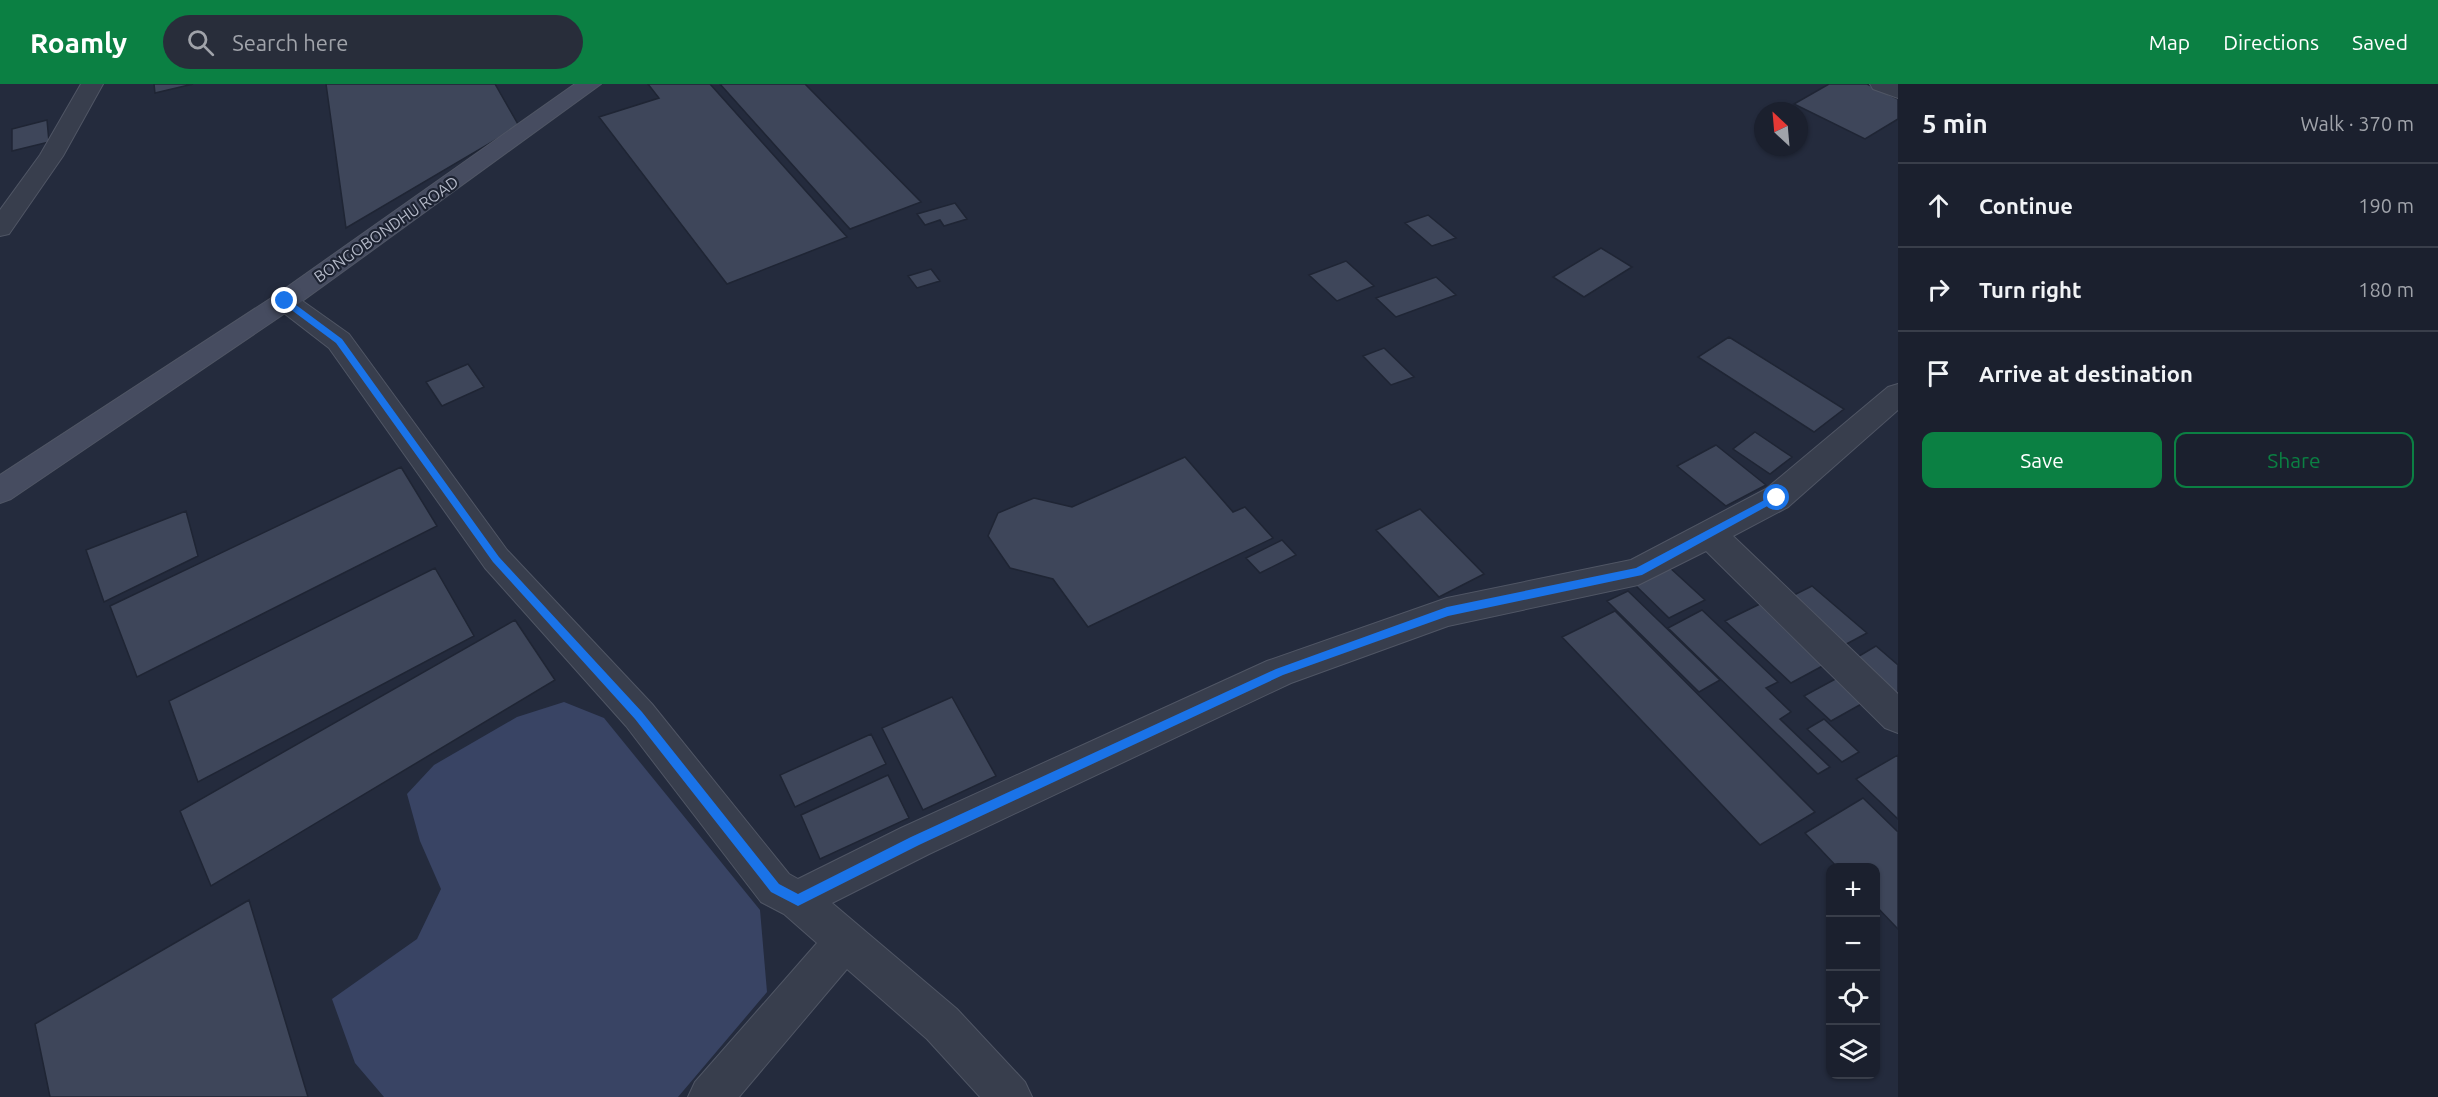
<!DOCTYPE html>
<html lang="en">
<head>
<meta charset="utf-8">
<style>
  :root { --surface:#1b202e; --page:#282d3a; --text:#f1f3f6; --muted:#a0a3aa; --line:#393e4a; --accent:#0b8043 }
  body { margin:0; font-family:Ubuntu,sans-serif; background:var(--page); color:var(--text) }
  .controls { position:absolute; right:18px; bottom:18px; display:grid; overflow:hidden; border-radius:12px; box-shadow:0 2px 4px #0004 }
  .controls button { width:54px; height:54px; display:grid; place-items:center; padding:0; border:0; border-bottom:2px solid var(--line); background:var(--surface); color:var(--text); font:30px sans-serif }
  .compass { position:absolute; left:1754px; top:18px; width:54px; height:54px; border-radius:50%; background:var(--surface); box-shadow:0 2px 4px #0004; rotate:334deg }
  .stop { position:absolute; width:18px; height:18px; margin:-14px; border:4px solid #1a73e8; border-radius:50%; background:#fff }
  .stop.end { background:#1a73e8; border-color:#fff; box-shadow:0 2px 6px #0008 }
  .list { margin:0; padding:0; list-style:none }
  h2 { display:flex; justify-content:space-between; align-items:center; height:78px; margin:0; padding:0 24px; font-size:26px }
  h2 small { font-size:20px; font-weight:400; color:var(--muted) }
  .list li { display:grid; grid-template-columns:39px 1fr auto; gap:18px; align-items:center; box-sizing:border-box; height:84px; padding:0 24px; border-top:2px solid var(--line) }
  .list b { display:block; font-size:22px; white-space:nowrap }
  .list em { font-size:20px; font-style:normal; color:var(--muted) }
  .actions { display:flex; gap:12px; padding:18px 24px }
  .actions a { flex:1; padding:14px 0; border:2px solid var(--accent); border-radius:12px; text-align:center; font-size:21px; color:var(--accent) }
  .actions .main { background:var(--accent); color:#fff }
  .icon { flex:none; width:33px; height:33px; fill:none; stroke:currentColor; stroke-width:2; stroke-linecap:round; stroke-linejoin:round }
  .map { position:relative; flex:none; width:1898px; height:1013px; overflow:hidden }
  header { display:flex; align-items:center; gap:36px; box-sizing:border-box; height:84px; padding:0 30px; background:var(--accent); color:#fff }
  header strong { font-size:28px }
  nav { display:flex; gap:33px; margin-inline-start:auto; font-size:21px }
  .search { width:420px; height:54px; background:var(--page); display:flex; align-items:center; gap:15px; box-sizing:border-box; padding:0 21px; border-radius:33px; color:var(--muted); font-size:22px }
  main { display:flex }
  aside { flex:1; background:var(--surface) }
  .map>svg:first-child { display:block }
</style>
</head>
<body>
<header>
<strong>Roamly</strong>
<div class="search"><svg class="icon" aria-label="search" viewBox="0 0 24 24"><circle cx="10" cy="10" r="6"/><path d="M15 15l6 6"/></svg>Search here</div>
<nav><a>Map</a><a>Directions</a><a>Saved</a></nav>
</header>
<main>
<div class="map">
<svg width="1898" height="1013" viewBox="0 0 1898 1013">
  <rect width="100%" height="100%" fill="#242b3d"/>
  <path fill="#394464" d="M564,618L604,634L760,826L767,908L678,1013H384L355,979L332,915L417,855L441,805L420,757L407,710L434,681L517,633Z"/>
  <path fill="#3e465a" stroke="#1f2534" stroke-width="1.5" d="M154,0H193L155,9Z
    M326,0H495L519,42L346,144Z
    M648,0H710L847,153L727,200L599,33L659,14Z
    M720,0H805L921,118L850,145Z
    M1829,0H1867L1898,15V35L1865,55L1794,20Z
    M47,36L49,58L12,67V45Z
    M955,119L967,135L944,142L940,136L925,141L917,130Z
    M1428,131L1456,154L1432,162L1405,139Z
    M1601,164L1632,183L1584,213L1553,193Z
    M1346,177L1374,202L1337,217L1309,191Z
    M931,185L940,197L917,204L908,192Z
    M1436,193L1456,211L1396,233L1376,214Z
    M1729,253L1844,325L1814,348L1698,273Z
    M1384,264L1414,293L1391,301L1363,272Z
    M468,280L484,303L442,322L426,298Z
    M1755,348L1792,373L1770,390L1733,365Z
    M1716,361L1766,401L1726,422L1677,382Z
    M1185,373L1233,428L1245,423L1273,454L1088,543L1053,495L1010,484L988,452L998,429L1034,414L1072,423Z
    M401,383L437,442L137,593L110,522Z
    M1420,425L1484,490L1439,513L1376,446Z
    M186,427L198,472L104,518L86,466Z
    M1282,456L1296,471L1260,489L1246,474Z
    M1668,482L1705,516L1669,534L1633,499Z
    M435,484L474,552L198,698L169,617Z
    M1812,502L1867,549L1839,564L1784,516Z
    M1628,507L1720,596L1699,608L1607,517Z
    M1762,519L1828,579L1791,599L1725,537Z
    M1702,526L1778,598L1766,604L1791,628L1780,635L1830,683L1818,690L1668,544Z
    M1615,527L1815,728L1760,761L1562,553Z
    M515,536L555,596L211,802L180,727Z
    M1876,562L1898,581V612L1849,578Z
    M1839,593L1865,618L1831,637L1804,612Z
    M952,613L996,692L923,726L882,644Z
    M1824,635L1859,668L1842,678L1807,645Z
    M871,650L886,680L795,723L780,691Z
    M1898,671V735L1856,695Z
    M888,691L909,734L820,775L801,731Z
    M1863,714L1898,748V845L1876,822V784H1838L1805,749Z
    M249,816L308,1013H50L35,940Z"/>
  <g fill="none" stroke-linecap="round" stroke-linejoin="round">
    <g stroke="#505665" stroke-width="2">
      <path id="street" d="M81,0H103L63,72L9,150L0,152V126L40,71Z
        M1870,0H1898V14L1873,5Z
        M285,208L294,211L349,250L507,466L652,620L789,790L798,795L901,744L1267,577L1447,514L1631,476L1766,405L1888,303L1898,300V326L1788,423L1733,452L1898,610V649L1885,644L1706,467L1638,501L1448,542L1291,599L929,770L832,819L957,925L1025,998L1032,1013H980L927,955L847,885L739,1013H688L695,998L817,859L784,830L761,818L626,642L485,484L329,264L276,223L272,217L276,211Z"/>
    </g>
    <g stroke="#505665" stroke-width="2">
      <path id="secondary" d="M575,0H601L294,223L11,415L0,419V391L276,211Z"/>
    </g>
    <use href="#street" fill="#383e4d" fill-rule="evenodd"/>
    <use href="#secondary" fill="#464c60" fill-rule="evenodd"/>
  </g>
  <path fill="#1a73e8" d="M282,215H288L342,255L499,473L642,628L779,800L798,810L911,753L1276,585L1447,523L1636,484L1774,411L1782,414L1642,491L1448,532L1283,591L919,761L798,822L771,808L635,635L493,478L336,259L282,219Z"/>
  <g text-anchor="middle" stroke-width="4.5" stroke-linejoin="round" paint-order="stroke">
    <g font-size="16" fill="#b4b9c8" stroke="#1d2332">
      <text transform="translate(386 145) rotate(-35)" y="6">BONGOBONDHU ROAD</text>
    </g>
  </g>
</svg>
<div class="controls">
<button>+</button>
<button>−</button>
<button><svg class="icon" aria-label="locate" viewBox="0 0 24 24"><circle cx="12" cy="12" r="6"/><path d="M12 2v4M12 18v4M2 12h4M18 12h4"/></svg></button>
<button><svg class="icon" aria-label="layers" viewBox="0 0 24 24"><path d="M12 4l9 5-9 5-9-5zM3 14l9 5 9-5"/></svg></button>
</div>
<svg class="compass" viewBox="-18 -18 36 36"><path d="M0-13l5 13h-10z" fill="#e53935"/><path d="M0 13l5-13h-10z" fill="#a0a3aa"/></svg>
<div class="stop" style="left:1777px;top:414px"></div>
<div class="stop end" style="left:285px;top:217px"></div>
</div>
<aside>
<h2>5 min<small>Walk · 370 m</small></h2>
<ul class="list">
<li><svg class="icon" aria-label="ahead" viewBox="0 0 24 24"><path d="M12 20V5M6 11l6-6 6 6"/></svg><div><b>Continue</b></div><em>190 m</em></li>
<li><svg class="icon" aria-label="right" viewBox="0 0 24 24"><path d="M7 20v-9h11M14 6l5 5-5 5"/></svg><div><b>Turn right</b></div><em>180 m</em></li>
<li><svg class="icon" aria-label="arrive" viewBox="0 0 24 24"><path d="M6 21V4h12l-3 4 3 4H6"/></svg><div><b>Arrive at destination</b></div></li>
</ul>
<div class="actions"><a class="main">Save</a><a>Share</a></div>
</aside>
</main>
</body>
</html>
